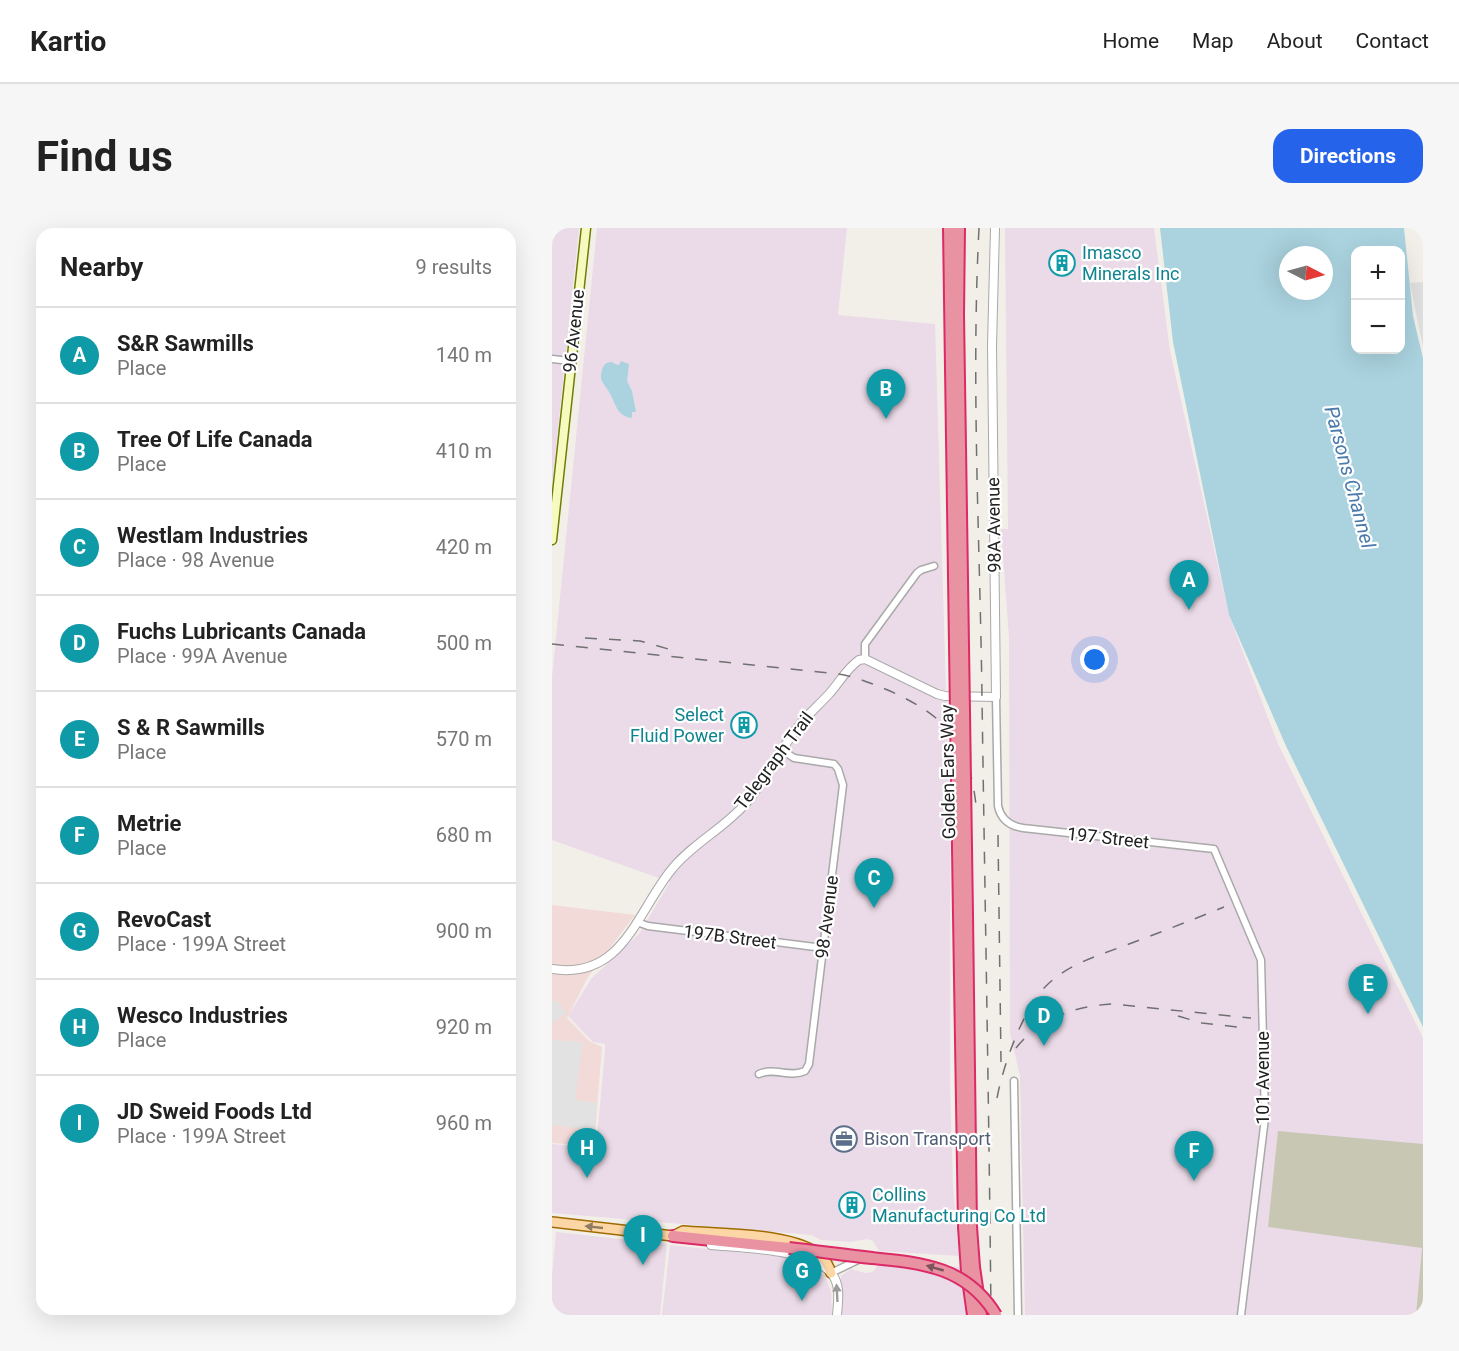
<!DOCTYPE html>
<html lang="en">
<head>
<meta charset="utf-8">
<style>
  :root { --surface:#fff; --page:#f6f6f6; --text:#222; --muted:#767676; --line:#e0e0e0; --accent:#2563eb }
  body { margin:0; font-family:Roboto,sans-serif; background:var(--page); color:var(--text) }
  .controls { position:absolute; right:18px; top:18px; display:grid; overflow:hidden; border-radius:12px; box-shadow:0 6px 24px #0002 }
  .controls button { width:54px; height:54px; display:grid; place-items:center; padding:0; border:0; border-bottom:2px solid var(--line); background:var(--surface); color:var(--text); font:30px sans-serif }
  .compass { position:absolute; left:727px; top:18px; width:54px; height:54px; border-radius:50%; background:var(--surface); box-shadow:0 6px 24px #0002; rotate:96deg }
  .you { position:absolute; left:543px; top:432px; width:21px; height:21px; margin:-15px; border:4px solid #fff; border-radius:50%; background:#1a73e8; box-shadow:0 0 0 9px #1a73e833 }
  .badge { display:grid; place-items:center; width:39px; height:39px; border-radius:50%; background:var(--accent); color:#fff; font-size:20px; font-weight:700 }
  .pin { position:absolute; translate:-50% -50px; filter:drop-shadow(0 2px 3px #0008) }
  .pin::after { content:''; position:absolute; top:32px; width:21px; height:18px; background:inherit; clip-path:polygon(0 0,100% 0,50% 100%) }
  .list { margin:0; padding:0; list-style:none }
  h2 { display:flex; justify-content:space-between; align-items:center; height:78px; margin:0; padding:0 24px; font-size:26px }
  h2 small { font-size:20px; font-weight:400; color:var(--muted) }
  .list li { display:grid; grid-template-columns:39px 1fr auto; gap:18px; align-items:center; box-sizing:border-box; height:96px; padding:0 24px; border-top:2px solid var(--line) }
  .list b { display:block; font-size:22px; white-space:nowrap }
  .list p { margin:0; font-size:20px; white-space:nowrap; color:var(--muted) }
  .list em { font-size:20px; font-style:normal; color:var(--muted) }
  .map { position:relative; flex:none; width:871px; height:1087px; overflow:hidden; border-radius:18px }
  header { display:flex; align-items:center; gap:36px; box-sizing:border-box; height:84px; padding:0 30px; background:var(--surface); border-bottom:2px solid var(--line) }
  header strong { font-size:28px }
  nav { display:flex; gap:33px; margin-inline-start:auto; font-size:21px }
  .intro { display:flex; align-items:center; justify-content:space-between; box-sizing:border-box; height:144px; padding:0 36px }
  h1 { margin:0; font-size:42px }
  .button { padding:15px 27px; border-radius:18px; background:var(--accent); color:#fff; font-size:21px; font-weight:700 }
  main { display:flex; gap:36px; padding:0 36px }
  aside { flex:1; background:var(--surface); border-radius:18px; box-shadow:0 6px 24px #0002 }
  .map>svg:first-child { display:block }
</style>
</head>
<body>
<header>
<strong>Kartio</strong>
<nav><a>Home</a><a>Map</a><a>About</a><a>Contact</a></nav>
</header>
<div class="intro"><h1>Find us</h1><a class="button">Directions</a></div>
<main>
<aside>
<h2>Nearby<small>9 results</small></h2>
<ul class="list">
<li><span class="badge" style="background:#0f9aa8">A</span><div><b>S&amp;R Sawmills</b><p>Place</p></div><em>140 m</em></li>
<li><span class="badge" style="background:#0f9aa8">B</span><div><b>Tree Of Life Canada</b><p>Place</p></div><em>410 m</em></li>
<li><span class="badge" style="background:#0f9aa8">C</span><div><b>Westlam Industries</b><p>Place · 98 Avenue</p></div><em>420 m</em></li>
<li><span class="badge" style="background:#0f9aa8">D</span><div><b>Fuchs Lubricants Canada</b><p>Place · 99A Avenue</p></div><em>500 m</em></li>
<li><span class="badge" style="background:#0f9aa8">E</span><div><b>S &amp; R Sawmills</b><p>Place</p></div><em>570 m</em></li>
<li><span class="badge" style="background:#0f9aa8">F</span><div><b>Metrie</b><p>Place</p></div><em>680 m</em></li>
<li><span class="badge" style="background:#0f9aa8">G</span><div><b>RevoCast</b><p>Place · 199A Street</p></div><em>900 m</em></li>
<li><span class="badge" style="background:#0f9aa8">H</span><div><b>Wesco Industries</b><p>Place</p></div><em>920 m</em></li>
<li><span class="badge" style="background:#0f9aa8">I</span><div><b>JD Sweid Foods Ltd</b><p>Place · 199A Street</p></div><em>960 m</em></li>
</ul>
</aside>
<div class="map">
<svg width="871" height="1087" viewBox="0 0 871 1087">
  <rect width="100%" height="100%" fill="#f2efe9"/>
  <path fill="#e0dfdf" d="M871,54V119L858,55Z"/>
  <path fill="#f2dad9" d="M0,677L83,687L36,749L15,790L37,813L50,819L42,918L0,915Z"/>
  <path fill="#ebdbe8" d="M0,0H27L0,258Z
    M45,0H295L286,87L383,96L398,595V858L401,957L407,1028L327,1023L321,1013L315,1011L299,1014L269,1012L259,1007L0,985V916L44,920L53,822V816L41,814L16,788L39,751L87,706L118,654L0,612V449Z
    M453,0H602L618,123L677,387L726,516L871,810V1087H473L468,848L458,805L457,410L449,301H456Z
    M4,1004L115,1016L108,1087H0V1047Z
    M118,1017L240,1030L273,1047L279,1064L280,1087H110Z
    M328,1032L428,1041L431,1087H289V1048L299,1041L313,1045L320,1044L324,1040Z"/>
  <path fill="#c7c7b4" d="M726,903L871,916V1087H864L870,1020L716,999Z"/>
  <path fill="#e2e2e2" d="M0,773H5L14,785L0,795Z
    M0,812L31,814L23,872L45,875L42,902L0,897Z"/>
  <path fill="#aad3df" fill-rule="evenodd" d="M608,0H852L861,88L871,130V799L734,518L677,387L621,114ZM804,22H848V122H804ZM736,27H772V63H736Z
    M69,133L77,136L75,153L80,163L84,184H80V190C64,188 64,175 57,164C54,159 51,156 49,151C49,145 50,133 60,134C62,135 64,137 67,137Z"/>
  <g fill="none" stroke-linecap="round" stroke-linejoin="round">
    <g stroke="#a9a9a9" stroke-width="9">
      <path id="minor" d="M0,131L19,133
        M313,431V416L365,345L369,342L382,338
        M444,469L446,578C449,592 458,598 471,600L662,621L709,732L713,890L689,1087
        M85,694L96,698L271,720
        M207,846C222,839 238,850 253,843L257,836L291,557L286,541L282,536L242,530L230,522
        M462,853L466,1087
        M279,1045L310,1030"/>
    </g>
    <g stroke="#a9a9a9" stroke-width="10">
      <path id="tertiary" d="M0,741C71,752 84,685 120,641C141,615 173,600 195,574C214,551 227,523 246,499C255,487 267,477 277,466C287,455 295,440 307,432L313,431L385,466L393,468L444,469L440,118L443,0
        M159,1017C189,1020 260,1021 280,1046C289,1058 286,1073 285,1087"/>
    </g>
    <g stroke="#707d05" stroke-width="11">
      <path id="secondary" d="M0,312L34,0"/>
    </g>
    <g stroke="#a06b00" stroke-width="12">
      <path id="primary" d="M0,994L121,1008L131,1003C166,1006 245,1004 270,1029C274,1033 277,1039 279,1045"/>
    </g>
    <g stroke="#dc2a67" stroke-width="14">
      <path id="motorway" d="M397,0L403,417
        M407,0L406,87L411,417
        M407,687L412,999L415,1044L421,1087
        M415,687L419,999L422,1039L429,1087
        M121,1008L237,1020"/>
    </g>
    <use href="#minor" stroke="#fff" stroke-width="6"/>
    <use href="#tertiary" stroke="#fff" stroke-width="8"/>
    <use href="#secondary" stroke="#f7fabf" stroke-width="8"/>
    <use href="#primary" stroke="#fcd6a4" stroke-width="9"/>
    <use href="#motorway" stroke="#e892a2" stroke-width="10"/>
    <path stroke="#707070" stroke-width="1.5" stroke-dasharray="12 12" stroke-linecap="butt" d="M427,0C419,156 428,313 430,470C433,675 437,881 439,1087
      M33,410L88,413L127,424
      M0,416L286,446C305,449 321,456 338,463C395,489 417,514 424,577
      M446,607L449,834
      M626,788L650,795L694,800
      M464,820C488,790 523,778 560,776L699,790
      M445,870C451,838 471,780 495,757C518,735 548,727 577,716C609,704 640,692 672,679"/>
    <g stroke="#dc2a67" stroke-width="14" stroke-linecap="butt">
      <path id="motorway-bridge" d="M403,417L407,687
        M411,417L415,687
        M237,1020C265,1023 292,1027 320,1030C371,1035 415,1039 444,1087"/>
    </g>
    <use href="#motorway-bridge" stroke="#e892a2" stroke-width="10"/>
  </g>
  <defs><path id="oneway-solid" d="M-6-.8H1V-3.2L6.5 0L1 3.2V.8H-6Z" transform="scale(1.5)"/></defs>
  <use fill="#8f7c63" href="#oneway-solid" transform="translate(42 999) rotate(-174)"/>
  <use fill="#7b545c" href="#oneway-solid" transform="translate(383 1040) rotate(-164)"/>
  <use fill="#9c9c9c" href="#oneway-solid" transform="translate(285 1065) rotate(-93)"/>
  <defs>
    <g id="building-ring" transform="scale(1.35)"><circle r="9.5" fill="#fff" stroke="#0f9aa8" stroke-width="1.5"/><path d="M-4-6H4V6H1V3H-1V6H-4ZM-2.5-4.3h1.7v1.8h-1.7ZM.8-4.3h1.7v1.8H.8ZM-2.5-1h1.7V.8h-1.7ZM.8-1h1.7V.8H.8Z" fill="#0f9aa8"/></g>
    <g id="office-ring" transform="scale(1.35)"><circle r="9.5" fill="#fff" stroke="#5c6f8a" stroke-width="1.5"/><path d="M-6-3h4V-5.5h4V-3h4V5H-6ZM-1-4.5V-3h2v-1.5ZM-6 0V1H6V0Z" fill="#5c6f8a"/></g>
  </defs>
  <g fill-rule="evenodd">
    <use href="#building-ring" x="510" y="35"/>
    <use href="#building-ring" x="192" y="497"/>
    <use href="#office-ring" x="292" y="911"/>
    <use href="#building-ring" x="300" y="977"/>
  </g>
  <g text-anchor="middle" stroke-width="4.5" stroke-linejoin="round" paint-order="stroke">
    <g font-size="18" fill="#0d838f" stroke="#fff" text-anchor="start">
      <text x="530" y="31">Imasco<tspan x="530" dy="21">Minerals Inc</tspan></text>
      <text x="172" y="493" text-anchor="end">Select<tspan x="172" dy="21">Fluid Power</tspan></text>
      <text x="320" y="973">Collins<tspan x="320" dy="21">Manufacturing Co Ltd</tspan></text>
    </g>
    <g font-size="18" fill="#222" stroke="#fff">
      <text transform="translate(22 103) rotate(-84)" y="6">96 Avenue</text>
      <text transform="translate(442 297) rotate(-91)" y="6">98A Avenue</text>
      <text transform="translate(222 533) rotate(-53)" y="6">Telegraph Trail</text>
      <text transform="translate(396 544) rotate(-91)" y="6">Golden Ears Way</text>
      <text transform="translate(556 610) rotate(6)" y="6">197 Street</text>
      <text transform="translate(275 689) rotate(-83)" y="6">98 Avenue</text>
      <text transform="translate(178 709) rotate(7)" y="6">197B Street</text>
      <text transform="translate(711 850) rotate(-90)" y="6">101 Avenue</text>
    </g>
    <g font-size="18" fill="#4e5e75" stroke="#fff" text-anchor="start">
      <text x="312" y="917">Bison Transport</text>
    </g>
    <g font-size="20" font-style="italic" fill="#4a7aab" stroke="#fff">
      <text transform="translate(798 249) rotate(75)" y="7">Parsons Channel</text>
    </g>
  </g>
</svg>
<div class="controls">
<button>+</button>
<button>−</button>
</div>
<svg class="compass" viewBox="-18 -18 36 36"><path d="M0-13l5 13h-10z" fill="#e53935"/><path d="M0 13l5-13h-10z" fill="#767676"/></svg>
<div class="you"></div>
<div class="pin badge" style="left:637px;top:382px;background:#0f9aa8">A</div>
<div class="pin badge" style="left:334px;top:191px;background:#0f9aa8">B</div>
<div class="pin badge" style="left:322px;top:680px;background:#0f9aa8">C</div>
<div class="pin badge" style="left:492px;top:818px;background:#0f9aa8">D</div>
<div class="pin badge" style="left:816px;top:786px;background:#0f9aa8">E</div>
<div class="pin badge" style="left:642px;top:953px;background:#0f9aa8">F</div>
<div class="pin badge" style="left:250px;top:1073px;background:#0f9aa8">G</div>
<div class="pin badge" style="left:35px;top:950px;background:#0f9aa8">H</div>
<div class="pin badge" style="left:91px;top:1037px;background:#0f9aa8">I</div>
</div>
</main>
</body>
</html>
